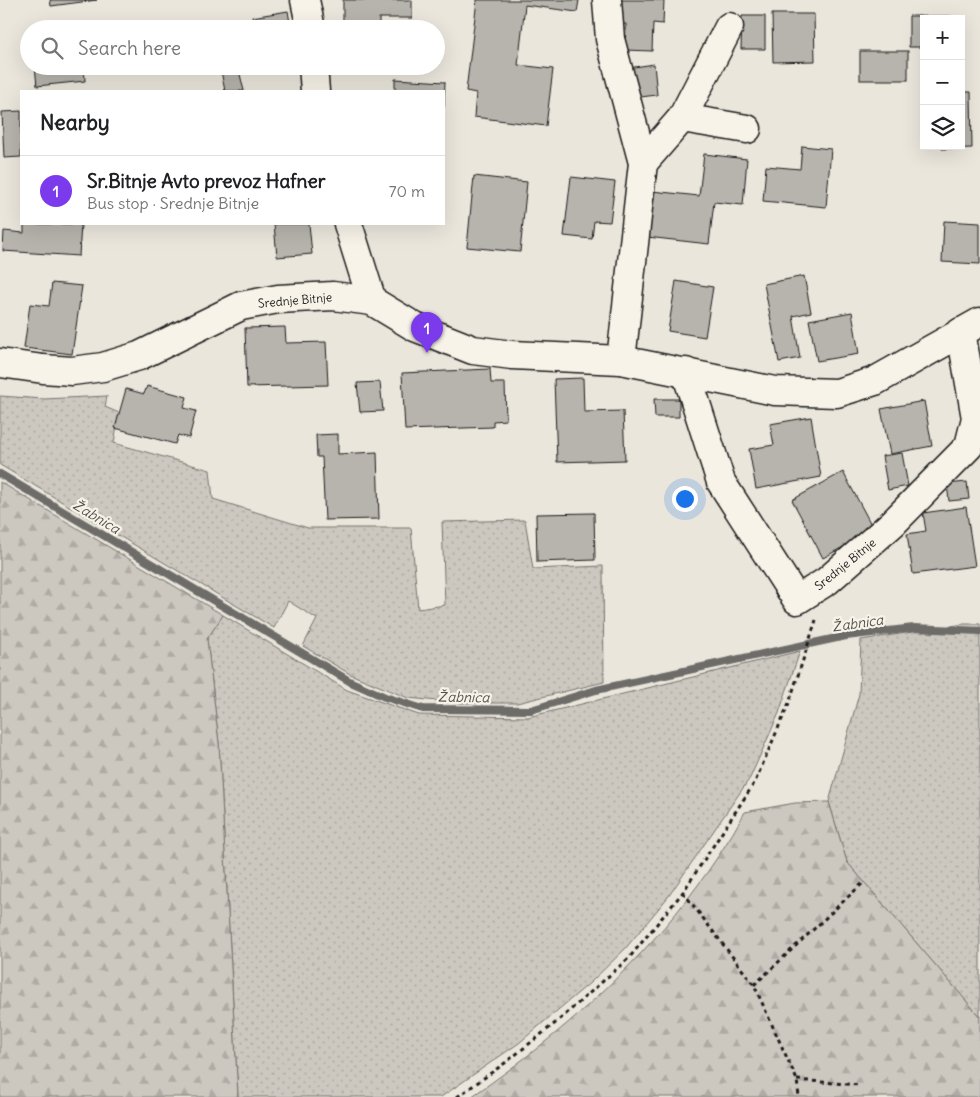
<!DOCTYPE html>
<html lang="en">
<head>
<meta charset="utf-8">
<style>
  :root { --surface:#fff; --page:#f2f2f2; --text:#202124; --muted:#757577; --line:#e0e0e0; --accent:#7c3aed }
  body { margin:0; font-family:Delius,sans-serif; background:var(--page); color:var(--text) }
  .controls { position:absolute; right:15px; top:15px; display:grid; overflow:hidden; border-radius:0px; box-shadow:0 5px 20px #0002 }
  .controls button { width:45px; height:45px; display:grid; place-items:center; padding:0; border:0; border-bottom:1px solid var(--line); background:var(--surface); color:var(--text); font:25px sans-serif }
  .you { position:absolute; left:684px; top:498px; width:18px; height:18px; margin:-12px; border:4px solid #fff; border-radius:50%; background:#1a73e8; box-shadow:0 0 0 8px #1a73e833 }
  .badge { display:grid; place-items:center; width:32px; height:32px; border-radius:50%; background:var(--accent); color:#fff; font-size:16px; font-weight:700 }
  .pin { position:absolute; translate:-50% -41px; filter:drop-shadow(0 1px 2px #0008) }
  .pin::after { content:''; position:absolute; top:26px; width:18px; height:15px; background:inherit; clip-path:polygon(0 0,100% 0,50% 100%) }
  .list { margin:0; padding:0; list-style:none }
  h2 { display:flex; justify-content:space-between; align-items:center; height:65px; margin:0; padding:0 20px; font-size:21px }
  h2 small { font-size:16px; font-weight:400; color:var(--muted) }
  .list li { display:grid; grid-template-columns:32px 1fr auto; gap:15px; align-items:center; box-sizing:border-box; height:70px; padding:0 20px; border-top:1px solid var(--line) }
  .list b { display:block; font-size:19px; white-space:nowrap }
  .list p { margin:0; font-size:16px; white-space:nowrap; color:var(--muted) }
  .list em { font-size:16px; font-style:normal; color:var(--muted) }
  .icon { flex:none; width:28px; height:28px; fill:none; stroke:currentColor; stroke-width:2; stroke-linecap:round; stroke-linejoin:round }
  .map { position:relative; flex:none; width:980px; height:1097px; overflow:hidden }
  .search { position:absolute; background:var(--surface); box-shadow:0 5px 20px #0002; left:20px; top:20px; width:425px; height:55px; display:flex; align-items:center; gap:12px; box-sizing:border-box; padding:0 18px; border-radius:28px; color:var(--muted); font-size:19px }
  .panel { position:absolute; background:var(--surface); box-shadow:0 5px 20px #0002; left:20px; top:90px; width:425px; height:135px; border-radius:0px }
  .map>svg:first-child { display:block }
  .grass { fill:url(#grass-dots); stroke:#74726e }
  .forest { fill:url(#forest-firs); stroke:#74726e }
  .lines { fill:none; stroke-linecap:round; stroke-linejoin:round }
  .stream { stroke:#6d6c68; stroke-width:8 }
  .building { fill:#b6b4ac; stroke:#1c1c1c }
  .minor-casing { stroke:#1c1c1c; stroke-width:31 }
  .path { stroke:#1c1c1c; stroke-width:3; stroke-dasharray:4 4; stroke-linecap:butt }
  .minor { stroke:#f7f3e8; stroke-width:28 }
  .labels { text-anchor:middle; dominant-baseline:central; stroke-width:4.5; stroke-linejoin:round; paint-order:stroke }
  .street-label { font-size:12px; fill:#1c1c1c; stroke:#f7f3e8 }
  .water-label { font-size:14px; font-style:italic; fill:#52514e; stroke:#f7f3e8 }
</style>
</head>
<body>
<div class="map">
<svg width="980" height="1097" viewBox="0 0 980 1097">
  <defs>
    <pattern id="grass-dots" width="8" height="8" patternUnits="userSpaceOnUse" patternTransform="scale(1.25)"><rect width="8" height="8" fill="#ccc8c0"/><path d="M2 2h.1M6 6h.1" fill="none" stroke="#afaba4" stroke-width="1.8" stroke-linecap="round"/></pattern>
    <pattern id="forest-firs" width="22" height="20" patternUnits="userSpaceOnUse" patternTransform="scale(1.25)"><rect width="22" height="20" fill="#ccc8c0"/><path d="M5 1l3.5 6h-7zM16 11l3.5 6h-7z" fill="#afaba4"/></pattern>
  </defs>
  <rect width="100%" height="100%" fill="#eae6dc"/>
  <filter id="ink" filterUnits="userSpaceOnUse"><feTurbulence type="fractalNoise" baseFrequency=".02" numOctaves="2"/><feDisplacementMap in="SourceGraphic" scale="10" xChannelSelector="R" yChannelSelector="G"/><feConvolveMatrix kernelMatrix="1 2 1 2 8 2 1 2 1" color-interpolation-filters="sRGB"/></filter>
  <g filter="url(#ink)">
    <!-- grass -->
    <g class="grass">
      <path d="M0 396 44 399 107 396 105 407 119 413 114 443 210 470 213 499 308 528H411L418 609 445 605 442 522 525 520 533 569 603 566 604 682 517 703H457L408 698 350 674 303 646 317 619 288 601 274 628 0 465Z"/>
      <path d="M223 615 347 690 419 715 528 717 800 651 779 713 750 778 668 897 625 949 591 982 519 1043 441 1097H238L219 743 207 639Z"/>
      <path d="M964 624H980V1017L847 862 829 802 859 694 861 640Z"/>
    </g>
    <!-- forest -->
    <g class="forest">
      <path d="M0 482 223 615 207 639 219 743 238 1097H0Z"/>
      <path d="M829 802 847 862 980 1017V1097H471C578 1024 682 927 745 812L795 803Z"/>
    </g>
    <g class="lines">
      <!-- stream -->
      <path class="stream" d="M0 474 351 682 385 697 423 709 531 710 596 690 846 636 914 628 980 631"/>
    </g>
    <!-- building -->
    <g class="building">
      <path d="M50 0H97L51 6Z"/>
      <path d="M343 0H412V18H379V29H343Z"/>
      <path d="M477 0H579L577 12 525 5 518 65 553 69 546 126 474 117 476 93 466 91Z"/>
      <path d="M619 0H664L663 24 653 23 652 51 625 50 626 24H618Z"/>
      <path d="M288 11 291 29H230L253 24 252 17Z"/>
      <path d="M772 14H814L815 61 773 62Z"/>
      <path d="M742 16H765V49H741Z"/>
      <path d="M909 16H951V19H924V47H909Z"/>
      <rect x="860" y="51" width="48" height="29"/>
      <path d="M654 64 657 95 632 98 628 68Z"/>
      <path d="M35 66H84L85 81 37 86Z"/>
      <path d="M220 66H238L244 91H225Z"/>
      <path d="M395 79 445 82 444 107V91H395Z"/>
      <path d="M961 92H971L972 148 942 149 941 146H961Z"/>
      <path d="M21 111V157L4 158 2 112Z"/>
      <path d="M802 146 831 149 826 207 763 201 766 166 800 169Z"/>
      <path d="M704 154 747 159 743 205 714 202 709 244 647 237 652 191 699 196Z"/>
      <path d="M474 176 527 182 520 252 467 247Z"/>
      <path d="M571 177 615 182 610 222 594 221 592 239 564 236Z"/>
      <path d="M944 221 980 223V264L942 262Z"/>
      <path d="M24 224H81L79 256 3 251 4 231 24 233Z"/>
      <path d="M274 224H309L312 254 277 257Z"/>
      <path d="M804 276 811 312 793 316 800 358 779 362 764 284Z"/>
      <path d="M676 281 713 287 705 337 668 331Z"/>
      <path d="M52 283 82 286 72 354 24 348 30 304 49 306Z"/>
      <path d="M852 312 859 354 817 361 809 320Z"/>
      <path d="M285 327 286 343 326 342 328 385 247 387 245 328Z"/>
      <path d="M490 369 491 383H505L506 420 493 421V427L405 430 402 373Z"/>
      <path d="M583 378 584 412 623 411 625 460 557 462 554 379Z"/>
      <path d="M380 382 383 411 360 412 357 383Z"/>
      <path d="M147 386 187 397 184 408 196 411 189 438 178 435 175 444 115 428 126 389 144 394Z"/>
      <path d="M654 399H679V417H655Z"/>
      <path d="M924 401 932 446 890 454 881 409Z"/>
      <path d="M811 417 821 477 756 489 749 449 774 445 770 424Z"/>
      <path d="M338 434V454L377 452 379 519 325 520 322 457H317L316 435Z"/>
      <path d="M902 453 908 486 888 490 882 456Z"/>
      <path d="M843 472 874 530 823 558 792 500Z"/>
      <path d="M967 482 969 499 949 501 947 484Z"/>
      <path d="M966 507 975 566 913 574 907 534 926 531 923 513Z"/>
      <path d="M594 513 595 560 537 562 536 514Z"/>
    </g>
    <g class="lines">
      <defs>
        <g id="minor">
          <path d="M305 0 311 29"/>
          <path d="M607 0 610 39 643 163 621 360"/>
          <path d="M313 66 315 91"/>
          <path d="M682 118 747 129"/>
          <path d="M643 163 682 118 729 27"/>
          <path d="M348 224 372 301"/>
          <path d="M0 363 43 369 72 371 103 367 139 356 241 306 278 299 333 296 372 301 415 327 473 350 512 355 621 360 775 391 837 393 875 381 980 322"/>
          <path d="M686 372 721 482 797 600 827 581 893 523 969 446 976 418 961 332"/>
        </g>
      </defs>
      <!-- minor casing -->
      <use href="#minor" class="minor-casing"/>
      <!-- path -->
      <g class="path">
        <path d="M683 892 754 985 797 1080 799 1097"/>
        <path d="M754 985 864 882"/>
        <path d="M797 1080 859 1085"/>
        <path d="M457 1097 505 1063 558 1021 629 958 683 892 755 782 789 703 816 620"/>
      </g>
      <!-- minor -->
      <use href="#minor" class="minor"/>
    </g>
  </g>
  <g class="labels">
    <!-- street labels -->
    <g class="street-label">
      <text transform="translate(295 300) rotate(-5)">Srednje Bitnje</text>
      <text transform="translate(845 564) rotate(-39)">Srednje Bitnje</text>
    </g>
    <!-- water labels -->
    <g class="water-label">
      <text transform="translate(97 517) rotate(31)">Žabnica</text>
      <text transform="translate(858 623) rotate(-8)">Žabnica</text>
      <text transform="translate(464 697) rotate(1)">Žabnica</text>
    </g>
  </g>
</svg>
<div class="controls">
<button>+</button>
<button>−</button>
<button><svg class="icon" aria-label="layers" viewBox="0 0 24 24"><path d="M12 4l9 5-9 5-9-5zM3 14l9 5 9-5"/></svg></button>
</div>
<div class="you"></div>
<div class="pin badge" style="left:427px;top:353px">1</div>
<div class="search"><svg class="icon" aria-label="search" viewBox="0 0 24 24"><circle cx="10" cy="10" r="6"/><path d="M15 15l6 6"/></svg>Search here</div>
<section class="panel">
<h2>Nearby<small></small></h2>
<ul class="list">
<li><span class="badge">1</span><div><b>Sr.Bitnje Avto prevoz Hafner</b><p>Bus stop · Srednje Bitnje</p></div><em>70 m</em></li>
</ul>
</section>
</div>
</body>
</html>
